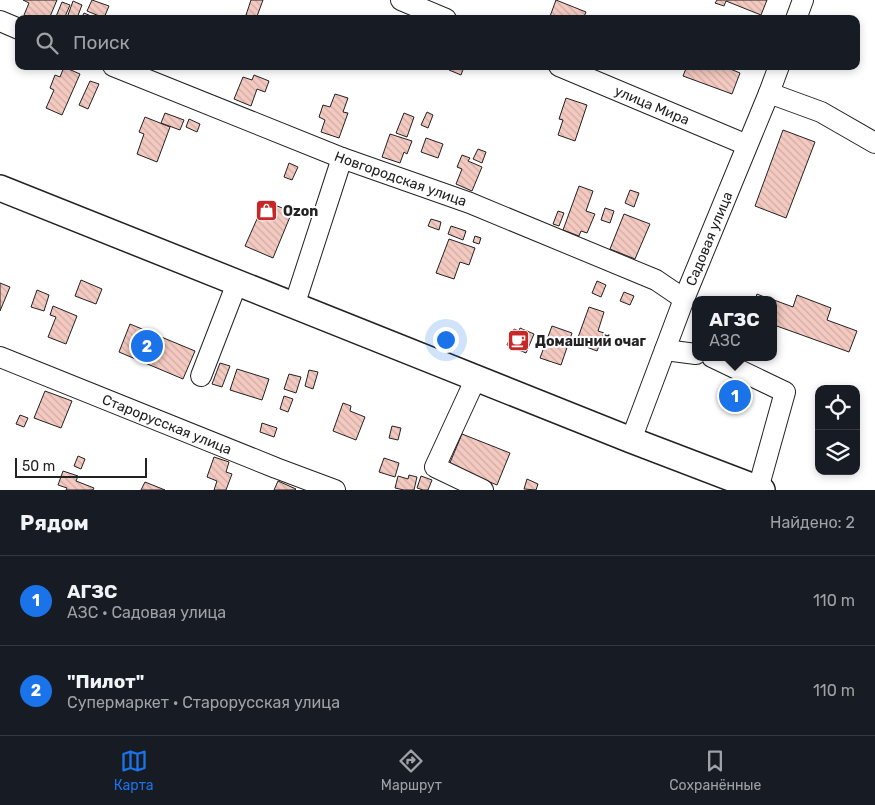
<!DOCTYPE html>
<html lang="ru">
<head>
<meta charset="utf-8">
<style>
  :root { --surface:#171b24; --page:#242831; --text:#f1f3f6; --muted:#9ea1a6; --line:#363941; --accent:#1a73e8 }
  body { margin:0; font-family:Rubik,sans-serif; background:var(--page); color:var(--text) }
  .controls { position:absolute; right:15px; bottom:15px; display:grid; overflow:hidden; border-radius:10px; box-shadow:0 2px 8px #0003 }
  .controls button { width:45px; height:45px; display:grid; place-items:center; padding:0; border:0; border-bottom:1px solid var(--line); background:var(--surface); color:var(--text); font:25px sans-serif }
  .scale { position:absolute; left:15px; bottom:12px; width:132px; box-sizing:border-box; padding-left:5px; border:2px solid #222; border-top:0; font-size:14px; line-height:18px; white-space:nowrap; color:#222; -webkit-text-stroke:4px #fff; paint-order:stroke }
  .you { position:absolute; left:445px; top:339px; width:18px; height:18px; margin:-12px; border:4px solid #fff; border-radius:50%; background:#1a73e8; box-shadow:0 0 0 8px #1a73e833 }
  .badge { display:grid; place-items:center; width:32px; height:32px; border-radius:50%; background:var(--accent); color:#fff; font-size:16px; font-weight:700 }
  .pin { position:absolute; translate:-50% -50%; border:2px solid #fff; box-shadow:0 1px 5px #0006 }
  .popup { position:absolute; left:692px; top:296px; width:85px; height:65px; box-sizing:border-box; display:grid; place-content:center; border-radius:10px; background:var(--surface); filter:drop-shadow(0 1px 4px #0005); font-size:16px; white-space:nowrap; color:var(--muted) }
  .popup b { font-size:19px; color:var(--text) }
  .popup::after { content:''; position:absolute; left:50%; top:100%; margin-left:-10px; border:10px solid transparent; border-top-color:var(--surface) }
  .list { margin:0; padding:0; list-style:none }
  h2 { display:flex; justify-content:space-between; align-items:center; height:65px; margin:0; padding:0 20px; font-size:21px }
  h2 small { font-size:16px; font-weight:400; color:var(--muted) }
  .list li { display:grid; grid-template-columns:32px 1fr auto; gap:15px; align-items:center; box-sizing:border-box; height:90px; padding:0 20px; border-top:1px solid var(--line) }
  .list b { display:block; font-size:19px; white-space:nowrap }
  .list p { margin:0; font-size:16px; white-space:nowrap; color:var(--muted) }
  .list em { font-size:16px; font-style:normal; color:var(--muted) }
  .icon { flex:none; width:28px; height:28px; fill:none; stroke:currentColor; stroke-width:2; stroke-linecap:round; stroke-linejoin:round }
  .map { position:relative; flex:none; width:875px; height:490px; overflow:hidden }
  .search { position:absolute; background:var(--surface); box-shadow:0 2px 8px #0003; left:15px; right:15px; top:15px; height:55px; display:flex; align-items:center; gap:12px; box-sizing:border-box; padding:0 18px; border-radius:10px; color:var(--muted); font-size:19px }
  .sheet { height:245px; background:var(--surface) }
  nav { display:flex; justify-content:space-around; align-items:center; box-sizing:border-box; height:70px; border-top:1px solid var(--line); background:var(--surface); font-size:14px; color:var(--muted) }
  nav a { display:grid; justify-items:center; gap:2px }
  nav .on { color:var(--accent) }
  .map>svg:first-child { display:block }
  .building { fill:url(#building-back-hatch); stroke:#222 }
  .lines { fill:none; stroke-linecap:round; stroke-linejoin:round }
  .minor-casing { stroke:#222; stroke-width:22 }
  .major-casing { stroke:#222; stroke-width:28 }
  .minor { stroke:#fff; stroke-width:20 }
  .major { stroke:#fff; stroke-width:25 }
  .labels { text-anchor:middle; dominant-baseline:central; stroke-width:4; stroke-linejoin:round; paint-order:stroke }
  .street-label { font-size:14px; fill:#222; stroke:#fff }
  .poi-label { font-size:14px; font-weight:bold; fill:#222; stroke:#fff; text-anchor:start }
</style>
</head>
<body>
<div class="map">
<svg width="875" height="490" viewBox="0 0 875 490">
  <defs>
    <pattern id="building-back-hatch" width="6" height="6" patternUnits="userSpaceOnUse" patternTransform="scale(1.25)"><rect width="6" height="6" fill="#f3c9c0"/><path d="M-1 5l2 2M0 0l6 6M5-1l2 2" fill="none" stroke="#d0aca5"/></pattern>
  </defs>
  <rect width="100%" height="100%" fill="#fff"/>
  <!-- building -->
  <g class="building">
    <path d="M23 0H57L49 19H33L24 15 29 3Z"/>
    <path d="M92 0 109 6 104 18 87 11Z"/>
    <path d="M251 0H263L256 19 246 15Z"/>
    <path d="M556 0 586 12 583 19H549Z"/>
    <path d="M717 0H767L761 15 726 1 724 6 715 3Z"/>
    <path d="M73 1 82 5 77 18 68 15Z"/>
    <path d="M62 2 70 5 64 19H55Z"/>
    <path d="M84 13 98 19H81Z"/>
    <path d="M450 66H463L464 67 461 75 449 70Z"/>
    <path d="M687 66H723L740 73 732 94 683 76Z"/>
    <path d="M64 67 80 74 62 115 46 108 54 90 50 88 55 75 60 77Z"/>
    <path d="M254 75 269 81 265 92 257 89 251 106 234 99 243 77 252 80Z"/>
    <path d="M90 81 99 84 88 109 79 105Z"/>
    <path d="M335 94 348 98 343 112 348 113 339 138 321 132 325 120 319 117 323 105 330 107Z"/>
    <path d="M566 98 587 105 575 141 558 135 563 120 559 119Z"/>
    <path d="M427 112 433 115 428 128 421 125Z"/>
    <path d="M165 113 184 120 180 130 161 123Z"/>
    <path d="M404 113 414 117 407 137 396 133Z"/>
    <path d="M145 117 170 127 157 162 137 154 144 134 139 132Z"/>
    <path d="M189 119 200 124 197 132 186 127Z"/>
    <path d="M783 130 815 142 786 218 755 206Z"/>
    <path d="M390 134 412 141 407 154 404 152 400 163 382 157Z"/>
    <path d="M426 138 443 144 438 158 421 152Z"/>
    <path d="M478 149 486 152 482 163 473 159Z"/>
    <path d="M462 155 470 158 468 161 482 167 472 191 456 184 462 169 457 167Z"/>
    <path d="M289 163 298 167 292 180 284 177Z"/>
    <path d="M579 186 593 191 586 211 595 214 587 233 581 231 579 236 563 230Z"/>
    <path d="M630 190 639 193 634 207 625 203Z"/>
    <path d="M265 201 292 212 273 258 245 246Z"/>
    <path d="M605 208 614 211 610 223 601 220Z"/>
    <path d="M558 211 564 213 559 226 553 224Z"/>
    <path d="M624 214 650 224 635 259 610 249Z"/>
    <path d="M431 219 441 222 439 230 428 226Z"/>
    <path d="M451 226 466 231 463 240 448 234Z"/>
    <path d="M475 236 481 238 479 244 473 242Z"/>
    <path d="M449 239 475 248 469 265 460 262 454 279 436 273Z"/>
    <path d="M81 280 102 289 96 304 75 296Z"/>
    <path d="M597 281 606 285 601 297 592 293Z"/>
    <path d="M0 283 10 287 0 311Z"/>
    <path d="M37 290 49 295 44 311 31 307Z"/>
    <path d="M624 292 634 296 630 305 620 301Z"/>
    <path d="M757 294 772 300H755Z"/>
    <path d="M797 295 831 308 827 320 857 331 849 352 774 325V300L793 307Z"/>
    <path d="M53 306 77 316 66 344 48 337 56 317 50 315Z"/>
    <path d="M589 307 604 312 598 331 604 333 597 351 576 343Z"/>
    <path d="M130 324 195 351 183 379 119 352Z"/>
    <path d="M552 326 572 333 561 365 540 358Z"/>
    <path d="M520 328 534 334 526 353 507 345 514 329 519 331Z"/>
    <path d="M220 363 230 366 222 387 212 384Z"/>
    <path d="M237 369 269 379 262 400 230 390Z"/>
    <path d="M309 370 318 372 313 389 305 386Z"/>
    <path d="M289 374 301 377 296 393 284 389Z"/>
    <path d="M45 391 72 401 61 428 34 418Z"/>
    <path d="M284 396 293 399 288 412 280 409Z"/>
    <path d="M343 403 351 406 350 411 365 417 356 440 333 431Z"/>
    <path d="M20 415 28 418 24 427 16 424Z"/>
    <path d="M262 423 277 428 274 437 260 432Z"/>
    <path d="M392 426 401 428 398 440 389 438Z"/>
    <path d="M462 434 510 453 497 485 449 465Z"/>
    <path d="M78 456 85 459 81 469 74 466Z"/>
    <path d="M214 457 229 462 226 472 232 474 226 490H214L217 481 207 477Z"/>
    <path d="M384 458 399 463 395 477 379 472Z"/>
    <path d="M63 471 78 476 76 481 94 488 93 490H66L67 488 58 485Z"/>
    <path d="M409 475 417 477 414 490H404L395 488 398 476 408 479Z"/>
    <path d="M421 476 432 480 428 490H423L417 488Z"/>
    <path d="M527 479 538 484 536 490 524 489Z"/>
    <path d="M278 481 296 489 295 490H274Z"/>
    <path d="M145 482 165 490H141Z"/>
  </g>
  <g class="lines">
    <defs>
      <g id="minor">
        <path d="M401 0 446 19"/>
        <path d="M796 19 803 0"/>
        <path d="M0 21 19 29"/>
        <path id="s1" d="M113 66 342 158 470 203 656 280 684 299"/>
        <path id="s2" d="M559 66 747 145"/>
        <path d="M769 93 821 112 875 143"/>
        <path d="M294 306 342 158"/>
        <path d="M665 350 696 354"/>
        <path id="s3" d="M0 357 276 468 335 490"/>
        <path d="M712 357 785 392 758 489"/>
        <path d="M201 376 237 283"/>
        <path d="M476 378 435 467 483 490"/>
        <path id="s4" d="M631 440 684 299 769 93 779 66"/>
      </g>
      <path id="major" d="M0 188 631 440 762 490"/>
    </defs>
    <!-- minor casing -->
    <use href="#minor" class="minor-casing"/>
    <!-- major casing -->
    <use href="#major" class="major-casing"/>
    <!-- minor -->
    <use href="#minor" class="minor"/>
    <!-- major -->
    <use href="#major" class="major"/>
  </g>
  <!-- icons -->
  <defs>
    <symbol id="shop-square" viewBox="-11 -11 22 22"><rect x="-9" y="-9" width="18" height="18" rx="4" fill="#c62828" stroke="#fff"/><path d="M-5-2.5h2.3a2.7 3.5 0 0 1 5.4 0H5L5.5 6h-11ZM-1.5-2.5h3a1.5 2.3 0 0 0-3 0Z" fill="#fff"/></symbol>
    <symbol id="cafe-square" viewBox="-11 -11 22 22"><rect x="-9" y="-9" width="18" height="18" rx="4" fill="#c62828" stroke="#fff"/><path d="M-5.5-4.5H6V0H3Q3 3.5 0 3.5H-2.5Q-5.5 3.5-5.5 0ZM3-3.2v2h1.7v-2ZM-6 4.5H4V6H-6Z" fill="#fff"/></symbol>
  </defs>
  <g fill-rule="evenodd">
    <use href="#shop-square" x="254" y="198" width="25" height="25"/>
    <use href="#cafe-square" x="506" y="328" width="25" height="25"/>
  </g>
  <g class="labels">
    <!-- street labels -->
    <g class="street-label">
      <text stroke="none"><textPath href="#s2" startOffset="101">улица Мира</textPath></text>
      <text stroke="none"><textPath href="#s1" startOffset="309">Новгородская улица</textPath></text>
      <text stroke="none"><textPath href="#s4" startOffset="216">Садовая улица</textPath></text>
      <text stroke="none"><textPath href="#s3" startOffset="180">Старорусская улица</textPath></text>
    </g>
    <!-- poi labels -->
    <g class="poi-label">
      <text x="283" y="211">Ozon</text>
      <text x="535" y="341">Домашний очаг</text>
    </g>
  </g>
</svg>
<div class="controls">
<button><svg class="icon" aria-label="locate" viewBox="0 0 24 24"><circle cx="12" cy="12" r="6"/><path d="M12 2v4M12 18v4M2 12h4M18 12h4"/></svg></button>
<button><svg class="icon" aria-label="layers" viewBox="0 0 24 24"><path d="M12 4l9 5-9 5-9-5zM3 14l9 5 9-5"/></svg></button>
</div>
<div class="scale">50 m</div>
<div class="you"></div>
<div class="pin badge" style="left:735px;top:396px">1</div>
<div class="popup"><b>АГЗС</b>АЗС</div>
<div class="pin badge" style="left:147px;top:346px">2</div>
<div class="search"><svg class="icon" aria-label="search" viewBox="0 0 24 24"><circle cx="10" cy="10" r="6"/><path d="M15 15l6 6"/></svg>Поиск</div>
</div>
<section class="sheet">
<h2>Рядом<small>Найдено: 2</small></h2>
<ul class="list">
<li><span class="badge">1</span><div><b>АГЗС</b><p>АЗС · Садовая улица</p></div><em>110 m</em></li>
<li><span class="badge">2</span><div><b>&quot;Пилот&quot;</b><p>Супермаркет · Старорусская улица</p></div><em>110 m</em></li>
</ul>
</section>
<nav>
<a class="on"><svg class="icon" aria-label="map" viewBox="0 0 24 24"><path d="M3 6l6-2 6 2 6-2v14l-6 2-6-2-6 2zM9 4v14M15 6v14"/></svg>Карта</a>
<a><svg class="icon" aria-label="directions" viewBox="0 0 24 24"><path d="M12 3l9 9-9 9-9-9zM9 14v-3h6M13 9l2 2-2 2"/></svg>Маршрут</a>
<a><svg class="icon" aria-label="saved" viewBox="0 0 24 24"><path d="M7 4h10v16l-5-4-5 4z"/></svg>Сохранённые</a>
</nav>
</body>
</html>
